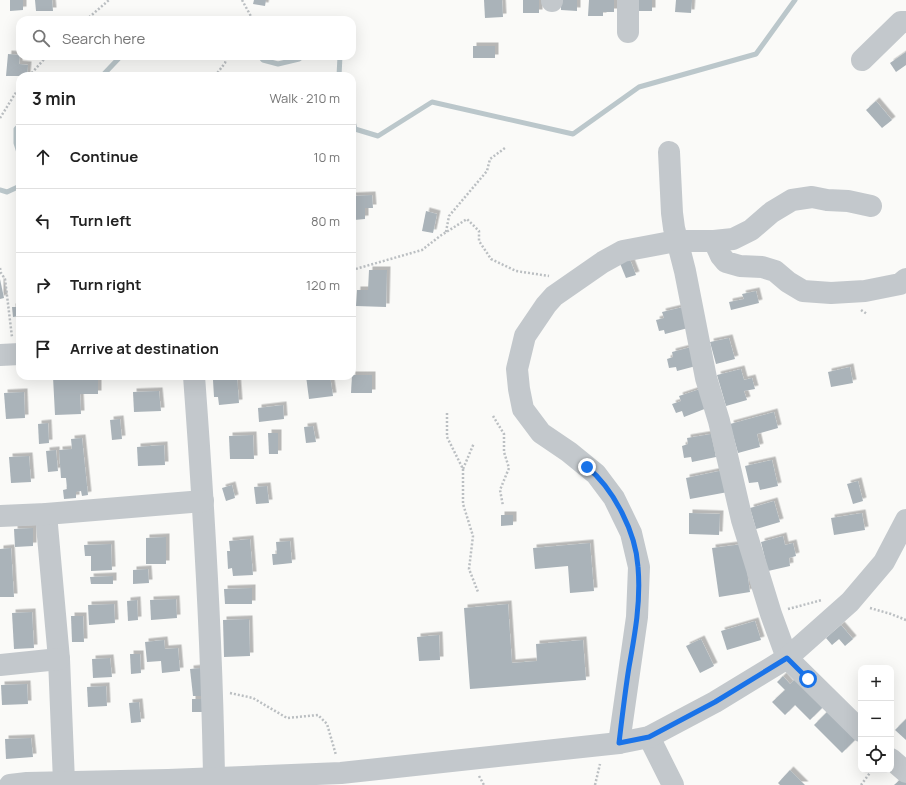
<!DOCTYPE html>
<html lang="en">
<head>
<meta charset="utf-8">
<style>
  :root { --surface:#fff; --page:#f2f2f2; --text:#222; --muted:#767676; --line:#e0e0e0 }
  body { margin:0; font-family:Manrope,sans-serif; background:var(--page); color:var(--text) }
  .controls { position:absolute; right:12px; bottom:12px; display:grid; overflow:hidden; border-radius:8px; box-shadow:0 4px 16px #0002 }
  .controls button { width:36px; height:36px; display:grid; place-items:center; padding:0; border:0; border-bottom:1px solid var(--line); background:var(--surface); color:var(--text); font:20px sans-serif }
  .stop { position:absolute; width:12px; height:12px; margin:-9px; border:3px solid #1a73e8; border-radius:50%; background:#fff }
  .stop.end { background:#1a73e8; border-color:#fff; box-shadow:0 1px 4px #0008 }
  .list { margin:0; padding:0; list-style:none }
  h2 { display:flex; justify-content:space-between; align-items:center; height:52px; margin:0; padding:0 16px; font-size:17px }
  h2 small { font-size:13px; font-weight:400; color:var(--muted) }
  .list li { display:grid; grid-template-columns:26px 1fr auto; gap:12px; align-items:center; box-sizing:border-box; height:64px; padding:0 16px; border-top:1px solid var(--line) }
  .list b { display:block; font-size:15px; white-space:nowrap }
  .list em { font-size:13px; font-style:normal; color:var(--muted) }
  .icon { flex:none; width:22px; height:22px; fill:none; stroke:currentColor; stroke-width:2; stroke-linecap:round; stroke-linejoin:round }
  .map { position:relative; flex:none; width:906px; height:785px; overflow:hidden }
  .search { position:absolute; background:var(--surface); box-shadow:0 4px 16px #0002; left:16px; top:16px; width:340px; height:44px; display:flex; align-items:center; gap:10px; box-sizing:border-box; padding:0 14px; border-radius:12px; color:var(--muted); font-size:15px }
  .panel { position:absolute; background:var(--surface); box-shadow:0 4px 16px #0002; left:16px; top:72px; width:340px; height:308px; border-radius:12px }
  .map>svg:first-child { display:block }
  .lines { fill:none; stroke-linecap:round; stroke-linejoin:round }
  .stream { stroke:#bbc7cb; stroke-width:5 }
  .building { fill:#aab3b9; filter:url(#shadow) }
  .path { stroke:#bbbfc2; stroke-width:2.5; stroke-dasharray:2 2; stroke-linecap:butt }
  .minor { stroke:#c3c8cc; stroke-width:22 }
  .route { stroke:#1a73e8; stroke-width:5 }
</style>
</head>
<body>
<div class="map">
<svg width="906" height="785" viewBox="0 0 906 785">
  <defs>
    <filter id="shadow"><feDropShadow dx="3.5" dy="-3.5" stdDeviation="0" flood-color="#0004"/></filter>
  </defs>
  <rect width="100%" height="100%" fill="#fafaf8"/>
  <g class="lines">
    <!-- stream -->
    <g class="stream">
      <path d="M161 20H208"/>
      <path d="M260 56 263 60 278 64 299 59 303 56"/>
      <path d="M102 76 121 56"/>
      <path d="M339 76 340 56"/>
      <path d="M352 117 355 129 378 136 432 102 573 134 639 87 756 54 795 0"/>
      <path d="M20 125 16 129V143L20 156"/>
      <path d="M0 190 7 192 20 186"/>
    </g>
  </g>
  <!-- building -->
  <g class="building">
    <path d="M10 0H23V10L10 11Z"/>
    <path d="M35 0H52L53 11H36Z"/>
    <path d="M254 0H266L265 6 253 4Z"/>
    <path d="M484 0H502L503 17 485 18Z"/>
    <rect x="523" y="0" width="16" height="13"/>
    <path d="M561 0H577V11L561 10Z"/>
    <path d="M589 0H614V12H603V16H588Z"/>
    <rect x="636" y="0" width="16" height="11"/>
    <path d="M676 0H692L691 13 675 12Z"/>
    <rect x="473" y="46" width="22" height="12"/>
    <path d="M906 52V65L896 72 890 63Z"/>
    <path d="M8 54 20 55 19 64 28 65 27 76H6Z"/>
    <path d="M876 101 892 120 882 128 866 110Z"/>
    <path d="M372 195 373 208H365V219L354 220 352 196Z"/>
    <path d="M426 211 437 214 433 233 422 231Z"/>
    <path d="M629 257 636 275 626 278 619 261Z"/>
    <path d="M369 270H387L386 307 356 306 357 290H368Z"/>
    <path d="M0 279 4 298 0 299Z"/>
    <path d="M756 291 759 303 731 310 729 302 744 299 742 294Z"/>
    <path d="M12 307H20V316L13 317Z"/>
    <path d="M683 307 688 328 665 334 664 330 659 331 656 320 664 318 662 312Z"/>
    <path d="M729 338 735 359 716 364 710 342Z"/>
    <path d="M691 347 696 366 677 371 676 367 669 368 667 359 673 357 672 352Z"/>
    <path d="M850 367 853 383 831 387 828 372Z"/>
    <path d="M741 369 744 380 752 378 755 389 744 391 747 400 726 406 717 375Z"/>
    <path d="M352 375H372V393H351Z"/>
    <path d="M90 376H98V394H80L81 414 55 415 53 377Z"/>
    <path d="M216 376H237L239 403 219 405 218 397H214L213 380 216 379Z"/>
    <path d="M306 376H330L333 396 309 399Z"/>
    <path d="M700 389 707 408 684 417 682 411 676 413 672 404 681 401 679 396Z"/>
    <path d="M159 391 161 411 134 412 133 392Z"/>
    <path d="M24 392 25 418 6 419 4 393Z"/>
    <path d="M283 405 284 419 259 422 258 408Z"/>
    <path d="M774 412 778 428 757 434 760 447 738 453 730 424Z"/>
    <path d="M120 419 122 439 112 440 110 420Z"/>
    <path d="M48 423 49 443 39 444 38 424Z"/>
    <path d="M313 426 316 442 306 443 304 427Z"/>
    <path d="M268 433H278V454H269Z"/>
    <path d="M711 434 716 457 692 462 691 457 684 458 682 446 688 444 687 438Z"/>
    <path d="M253 435 254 459H230L229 436Z"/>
    <path d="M82 438 88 495 82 496 81 491 76 492V498L64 499 63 490 67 489 66 478H61L59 450 72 449 71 439Z"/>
    <path d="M164 445 165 465 138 466 137 447Z"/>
    <path d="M56 450 58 471 48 472 46 451Z"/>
    <path d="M29 456 31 482 11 483 9 457Z"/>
    <path d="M772 460 778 486 760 490 758 482 749 483 745 466Z"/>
    <path d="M724 470 728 492 690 499 686 478Z"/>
    <path d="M858 481 863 501 853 504 847 484Z"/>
    <path d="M232 485 235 498 226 501 222 488Z"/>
    <path d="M267 486 269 503 256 504 254 487Z"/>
    <path d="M774 501 780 522 756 529 750 508Z"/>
    <path d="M689 513 720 514 719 535 689 534Z"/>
    <path d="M862 513 865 530 834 535 831 518Z"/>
    <path d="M501 515H513V525L501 526Z"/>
    <path d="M33 528V546L15 547 14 529Z"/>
    <path d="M783 536 785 545 793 543 796 556 789 558 790 566 768 571 761 542Z"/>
    <path d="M166 537V564H146V538Z"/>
    <path d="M250 539 253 575 233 576 232 568 228 569 227 551H230L229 541Z"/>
    <path d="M290 541 292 563 273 565 272 554H277L276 542Z"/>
    <path d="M590 543 594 591 570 593 568 566 535 569 533 548Z"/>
    <path d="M111 544 112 570 91 571V556H85L84 545Z"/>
    <path d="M743 544 750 592 719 597 712 548Z"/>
    <path d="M11 548 14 597H0V549Z"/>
    <path d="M148 569 149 583 133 584V570Z"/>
    <path d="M113 576V584H91L90 577Z"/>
    <path d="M252 588V604H225L224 589Z"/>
    <path d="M176 599 177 618 151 620 150 600Z"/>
    <path d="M137 600 138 620 128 621 127 601Z"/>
    <path d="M114 604 115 623 89 625 88 605Z"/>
    <path d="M508 604 512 663 537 661 536 644 583 640 586 680 470 689 464 608Z"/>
    <path d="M32 612 34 648 14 649 12 613Z"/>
    <path d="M71 616H83L84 642H72Z"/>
    <path d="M249 619 250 656 224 657 223 620Z"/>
    <path d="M755 621 761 640 727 650 721 631Z"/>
    <path d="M841 625 853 639 845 646 839 639 832 645 826 638Z"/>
    <path d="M439 635 440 660 419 661 417 637Z"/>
    <path d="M701 639 714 666 700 673 686 646Z"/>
    <path d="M164 640 165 649 178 648 180 671 162 673 161 661 147 662 145 642Z"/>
    <path d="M130 654H140L141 673 131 674Z"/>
    <path d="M110 658 112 677 93 678 92 659Z"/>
    <path d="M201 668 203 696H193L190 669Z"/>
    <path d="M783 676 790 684 796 678 823 707 810 720 795 705 785 715 772 702 785 690 777 682Z"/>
    <path d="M27 684 28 704 2 705 1 685Z"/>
    <path d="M106 686 107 706 88 707 87 687Z"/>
    <rect x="192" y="699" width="11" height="13"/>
    <path d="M139 702 141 722 131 723 129 703Z"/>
    <path d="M828 711 856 739 842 753 814 725Z"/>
    <path d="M906 719V740L895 730Z"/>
    <path d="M31 738 33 757 6 759 5 739Z"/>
    <path d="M790 770 805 785H780L778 783Z"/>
    <path d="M904 776 906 779V785H894Z"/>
  </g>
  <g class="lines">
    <!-- path -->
    <g class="path">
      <path d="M242 0 253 20"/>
      <path d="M86 20 109 0"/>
      <path d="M29 76 47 56"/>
      <path d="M215 76 225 63 227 56"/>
      <path d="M0 118 20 86"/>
      <path d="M446 232 449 216 487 171 490 159 505 148"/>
      <path d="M0 268 1 273 5 279 12 337"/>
      <path d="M352 270 422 250 440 236 467 219 479 231V241L491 259 516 271 549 276"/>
      <path d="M861 310 867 314"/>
      <path d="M447 413V437L463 469 474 443"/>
      <path d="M493 416 504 434V452L509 468 500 490 503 506"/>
      <path d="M463 469V504L473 536 469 569 478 592"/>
      <path d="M870 608 891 614 906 620"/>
      <path d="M788 609 822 600"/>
      <path d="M230 693 253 698 287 718 318 715 327 724 336 755"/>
      <path d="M479 776 484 785"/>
      <path d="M595 785 600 764"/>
      <path d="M861 785 872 770"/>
    </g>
    <!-- minor -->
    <g class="minor">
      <path d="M552 0V1"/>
      <path d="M628 32V0"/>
      <path d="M862 60 901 22H906"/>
      <path d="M669 152 672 213 674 228 685 271 706 378 719 421 742 520 771 614 787 658 861 731"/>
      <path d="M714 241 721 256 726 262 740 266 762 267 775 271 788 282 803 291 831 293 865 291 900 284 906 279"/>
      <path d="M0 355 20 354"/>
      <path d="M194 376C204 510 212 644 214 778"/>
      <path d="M46 514 59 659 64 782"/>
      <path d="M0 516 46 514 203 501"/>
      <path d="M0 665 59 659"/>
      <path d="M649 737 673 785"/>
      <path d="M619 743 637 617 639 567 631 533 614 498 596 474 569 452 541 433 523 409 519 389 517 369 525 336 546 305 554 296 603 262 623 251 676 241H714L733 239 751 230 772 212 792 200 812 197 827 200 848 201 871 206"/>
      <path d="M891 759 906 772"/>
      <path d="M10 785 27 783 168 780 341 773 619 743 649 737 715 702 787 658 850 602 884 562 906 520"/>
    </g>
  </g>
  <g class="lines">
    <!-- route -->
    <path class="route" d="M587 467C614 489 636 533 638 567 641 601 635 634 629 667 625 692 622 718 619 743L649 737 715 702 787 658 808 679"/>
  </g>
</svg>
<div class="controls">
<button>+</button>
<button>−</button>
<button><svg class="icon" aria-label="locate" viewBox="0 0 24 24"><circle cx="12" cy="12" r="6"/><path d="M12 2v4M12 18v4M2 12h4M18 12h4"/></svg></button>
</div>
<div class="stop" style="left:808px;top:679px"></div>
<div class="stop end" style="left:587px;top:467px"></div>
<div class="search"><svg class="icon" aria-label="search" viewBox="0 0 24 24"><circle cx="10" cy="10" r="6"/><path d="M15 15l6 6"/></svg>Search here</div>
<section class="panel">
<h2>3 min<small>Walk · 210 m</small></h2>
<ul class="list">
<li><svg class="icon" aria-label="ahead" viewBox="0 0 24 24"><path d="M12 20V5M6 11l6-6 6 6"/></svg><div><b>Continue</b></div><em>10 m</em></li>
<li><svg class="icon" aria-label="left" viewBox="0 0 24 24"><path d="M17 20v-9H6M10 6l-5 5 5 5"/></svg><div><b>Turn left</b></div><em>80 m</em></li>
<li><svg class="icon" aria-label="right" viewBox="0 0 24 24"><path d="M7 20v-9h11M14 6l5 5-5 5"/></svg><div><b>Turn right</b></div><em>120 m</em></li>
<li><svg class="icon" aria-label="arrive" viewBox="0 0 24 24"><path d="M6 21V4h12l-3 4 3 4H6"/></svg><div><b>Arrive at destination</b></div></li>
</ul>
</section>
</div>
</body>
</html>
